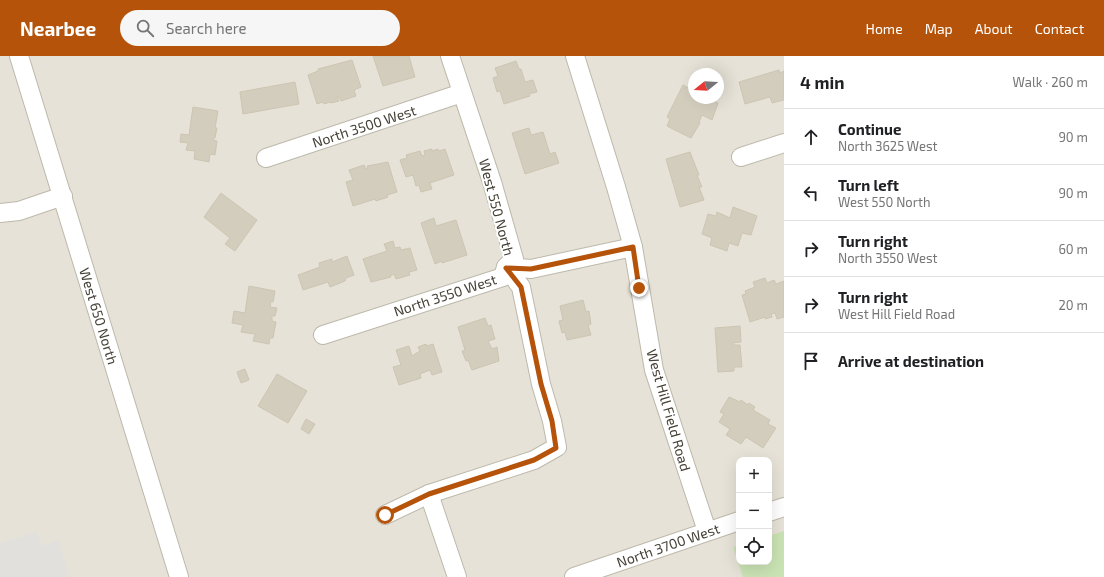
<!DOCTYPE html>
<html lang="en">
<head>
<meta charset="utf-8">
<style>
  :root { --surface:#fff; --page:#f6f6f6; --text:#202124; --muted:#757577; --line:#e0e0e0; --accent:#b45309 }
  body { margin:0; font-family:"Exo 2",sans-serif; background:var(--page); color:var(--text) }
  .controls { position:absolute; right:12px; bottom:12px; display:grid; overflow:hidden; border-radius:8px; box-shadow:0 4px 16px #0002 }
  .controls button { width:36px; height:36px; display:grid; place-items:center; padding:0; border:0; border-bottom:1px solid var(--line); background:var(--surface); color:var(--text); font:20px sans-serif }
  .compass { position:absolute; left:688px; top:12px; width:36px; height:36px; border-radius:50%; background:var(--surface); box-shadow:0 4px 16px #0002; rotate:252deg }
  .stop { position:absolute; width:12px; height:12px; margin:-9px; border:3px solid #b45309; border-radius:50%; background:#fff }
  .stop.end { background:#b45309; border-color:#fff; box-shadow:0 1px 4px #0008 }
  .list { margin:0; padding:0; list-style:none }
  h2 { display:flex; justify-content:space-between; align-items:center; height:52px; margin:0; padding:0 16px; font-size:17px }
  h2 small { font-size:13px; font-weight:400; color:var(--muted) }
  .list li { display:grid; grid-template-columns:26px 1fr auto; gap:12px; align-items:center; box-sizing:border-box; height:56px; padding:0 16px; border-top:1px solid var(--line) }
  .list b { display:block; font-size:15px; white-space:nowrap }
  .list p { margin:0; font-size:13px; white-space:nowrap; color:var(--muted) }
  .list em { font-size:13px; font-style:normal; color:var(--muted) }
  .icon { flex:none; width:22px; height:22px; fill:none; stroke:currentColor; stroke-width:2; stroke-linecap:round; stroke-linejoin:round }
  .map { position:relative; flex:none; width:784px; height:521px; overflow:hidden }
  header { display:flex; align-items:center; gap:24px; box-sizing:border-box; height:56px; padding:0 20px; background:var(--accent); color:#fff }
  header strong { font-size:19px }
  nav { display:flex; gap:22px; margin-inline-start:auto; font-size:14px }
  .search { width:280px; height:36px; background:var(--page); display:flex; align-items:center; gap:10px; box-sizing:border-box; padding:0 14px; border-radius:22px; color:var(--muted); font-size:15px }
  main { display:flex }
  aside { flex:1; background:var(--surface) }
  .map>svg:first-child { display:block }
  .residential { fill:#e6e2d7; fill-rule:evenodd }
  .green { fill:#cae3b4 }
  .parking { fill:#e1e0dc }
  .building { fill:#d3cdbe; stroke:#cdc5b2 }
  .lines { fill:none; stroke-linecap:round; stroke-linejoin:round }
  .minor-casing { stroke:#bdb9ab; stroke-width:20 }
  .minor { stroke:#fff; stroke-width:18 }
  .route { stroke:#b45309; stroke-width:5 }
  .labels { text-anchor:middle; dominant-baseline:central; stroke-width:4; stroke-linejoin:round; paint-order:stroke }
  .street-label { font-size:14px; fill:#454137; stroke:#fff }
</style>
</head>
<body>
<header>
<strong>Nearbee</strong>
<div class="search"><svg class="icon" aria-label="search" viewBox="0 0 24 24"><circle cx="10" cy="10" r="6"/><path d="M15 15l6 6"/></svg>Search here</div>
<nav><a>Home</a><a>Map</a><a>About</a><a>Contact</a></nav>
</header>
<main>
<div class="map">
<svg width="784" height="521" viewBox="0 0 784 521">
  <rect width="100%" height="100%" fill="#f2f0e8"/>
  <!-- residential -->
  <path class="residential" d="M0 0H784V521H0ZM694 18H718V42H694ZM739 404H769V506H739Z"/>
  <!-- green -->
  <path class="green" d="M784 475V521H743L733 491 739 489V506H769V480Z"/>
  <!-- parking -->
  <path class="parking" d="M37 476 42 490 58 484 70 521H0V487Z"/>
  <!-- building -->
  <g class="building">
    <path d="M373 0H409L415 21 383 30Z"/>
    <path d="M352 4 361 31 354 34 356 40 341 45 339 41H337L339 45 331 47 330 46 324 48 323 46 317 48 308 19 318 15V13Z"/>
    <path d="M516 5 519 13H521L525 26 533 24 537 36 529 38 530 40 504 48 500 35 497 36 493 22 498 20 495 12Z"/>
    <path d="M779 14 780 17 784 15V44L772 47 770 41 745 48 739 26Z"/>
    <path d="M295 26 299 48 243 58 240 36Z"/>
    <path d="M683 29 694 35V42H708L718 47 712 64 702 59 699 66 700 67 691 82 667 70 670 63 667 61Z"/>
    <path d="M193 51 218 55 215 72H217L215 82H214L213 84 217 85 215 99 210 98 209 106 194 103 195 95 186 94 188 87 180 86 181 78 189 79Z"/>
    <path d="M529 72 531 79 543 76 550 98 555 96 559 107 525 118 512 77Z"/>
    <path d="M432 93V95L438 93 439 95 445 93 454 119 430 127 432 133 421 136 419 129 416 130 413 119 406 121 400 104 407 102 406 99 420 95 422 100 425 99 424 95Z"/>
    <path d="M690 96 699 119H697L702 131H699L704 144 680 151 666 103Z"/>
    <path d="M388 106 397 136 387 139 388 141 376 145 375 143 353 150 346 126 353 124 349 114 364 109 366 113 368 112 367 110Z"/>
    <path d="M221 137 257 164 235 195 225 188 230 182 204 161Z"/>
    <path d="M733 151 757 160 751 179 742 177 738 190 729 187 727 195 710 189 712 182 702 178 708 158 716 160 717 156 730 162Z"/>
    <path d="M434 162 436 170 456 164 467 199 442 207V205L435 208 421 167Z"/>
    <path d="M393 185 395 192 400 191 401 194 410 192 417 214 409 216 410 219 396 223 394 218 390 220 391 221 371 226 363 203 387 195 384 188Z"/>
    <path d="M347 200 354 219 346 222 345 225 330 231 328 226 303 234 298 219 320 211 319 207 332 203V206Z"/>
    <path d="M765 222 767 227 774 224 776 228 784 225V261L777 263 775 257 771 258 772 261 765 263V261L750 266 742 239 746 238 745 235 755 231 753 226Z"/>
    <path d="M249 230 275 235 273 246 271 245 270 251 277 252 275 260H272V265L276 266 273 282H270L269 288 253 285 255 278 241 276 243 269 232 267 234 255 245 257Z"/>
    <path d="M583 244 586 256 589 255 591 268 588 269 591 279 567 284 565 276 562 277 559 265 563 264 560 250Z"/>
    <path d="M485 262 488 270 491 269 495 283 488 285 492 293 497 291 499 305 472 314 468 304 466 305 462 295 465 294 458 271Z"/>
    <path d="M740 270 741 286 733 287V289H740L742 311H734V315L718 316 715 272Z"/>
    <path d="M426 288 427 290 433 288 442 316 432 319 430 314 420 318 421 322 399 329 393 311 401 309 396 294 409 290 412 300 420 295 418 291Z"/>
    <path d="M245 313 249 324 241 327 237 316Z"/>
    <path d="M277 318 307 335 288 367 258 350Z"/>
    <path d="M729 341 740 346 741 344 748 349 749 347 755 351 753 354 770 364 768 368 776 372 763 392 746 381 741 388 726 379 730 373 719 366 724 358 720 356Z"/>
    <path d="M306 363 315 368 309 378 301 373Z"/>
  </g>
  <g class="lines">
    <defs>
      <g id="minor">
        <path d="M19 0 179 521"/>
        <path d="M575 0 616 131 633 191 654 314 707 475"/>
        <path d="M741 101 784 87"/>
        <path d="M266 102 462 37"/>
        <path d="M0 157 19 155 63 140"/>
        <path d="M323 279 503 221 506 211 531 213 633 191"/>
        <path d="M429 438 457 521"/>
        <path d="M769 456 784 451"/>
        <path d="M385 459 429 438 534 404 557 391 552 365 541 328 521 231 506 211 514 203 492 126 450 0"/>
        <path d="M574 521 739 465"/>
      </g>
    </defs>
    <!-- minor casing -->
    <use href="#minor" class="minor-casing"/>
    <!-- minor -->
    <use href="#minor" class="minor"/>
  </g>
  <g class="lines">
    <!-- route -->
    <path class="route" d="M385 459 429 438 534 404 556 392 552 365 541 328 521 231 506 212 531 213 633 191 639 232"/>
  </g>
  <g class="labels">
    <!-- street labels -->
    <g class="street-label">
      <text transform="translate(364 70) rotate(-18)">North 3500 West</text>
      <text transform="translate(497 151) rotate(75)">West 550 North</text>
      <text transform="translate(445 239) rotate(-18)">North 3550 West</text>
      <text transform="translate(99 260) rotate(73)">West 650 North</text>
      <text transform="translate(669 354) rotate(74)">West Hill Field Road</text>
      <text transform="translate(668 489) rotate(-19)">North 3700 West</text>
    </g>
  </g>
</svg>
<div class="controls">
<button>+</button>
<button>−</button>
<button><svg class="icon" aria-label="locate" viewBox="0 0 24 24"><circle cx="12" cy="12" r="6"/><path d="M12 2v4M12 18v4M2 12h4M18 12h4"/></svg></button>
</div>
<svg class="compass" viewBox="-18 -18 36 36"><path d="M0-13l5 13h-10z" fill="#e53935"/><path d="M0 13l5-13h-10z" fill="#757577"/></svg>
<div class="stop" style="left:385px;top:459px"></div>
<div class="stop end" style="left:639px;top:232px"></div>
</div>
<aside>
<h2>4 min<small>Walk · 260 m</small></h2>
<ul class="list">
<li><svg class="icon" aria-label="ahead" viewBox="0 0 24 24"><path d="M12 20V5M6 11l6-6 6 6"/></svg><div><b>Continue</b><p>North 3625 West</p></div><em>90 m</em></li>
<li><svg class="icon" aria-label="left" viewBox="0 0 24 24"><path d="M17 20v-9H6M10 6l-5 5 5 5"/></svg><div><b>Turn left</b><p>West 550 North</p></div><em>90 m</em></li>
<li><svg class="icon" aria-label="right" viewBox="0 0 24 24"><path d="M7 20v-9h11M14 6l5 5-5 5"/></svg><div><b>Turn right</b><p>North 3550 West</p></div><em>60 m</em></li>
<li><svg class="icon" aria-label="right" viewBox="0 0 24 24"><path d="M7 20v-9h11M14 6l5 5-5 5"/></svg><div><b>Turn right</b><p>West Hill Field Road</p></div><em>20 m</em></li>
<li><svg class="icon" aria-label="arrive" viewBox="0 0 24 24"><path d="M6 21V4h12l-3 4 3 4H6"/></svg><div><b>Arrive at destination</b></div></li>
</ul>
</aside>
</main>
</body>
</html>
